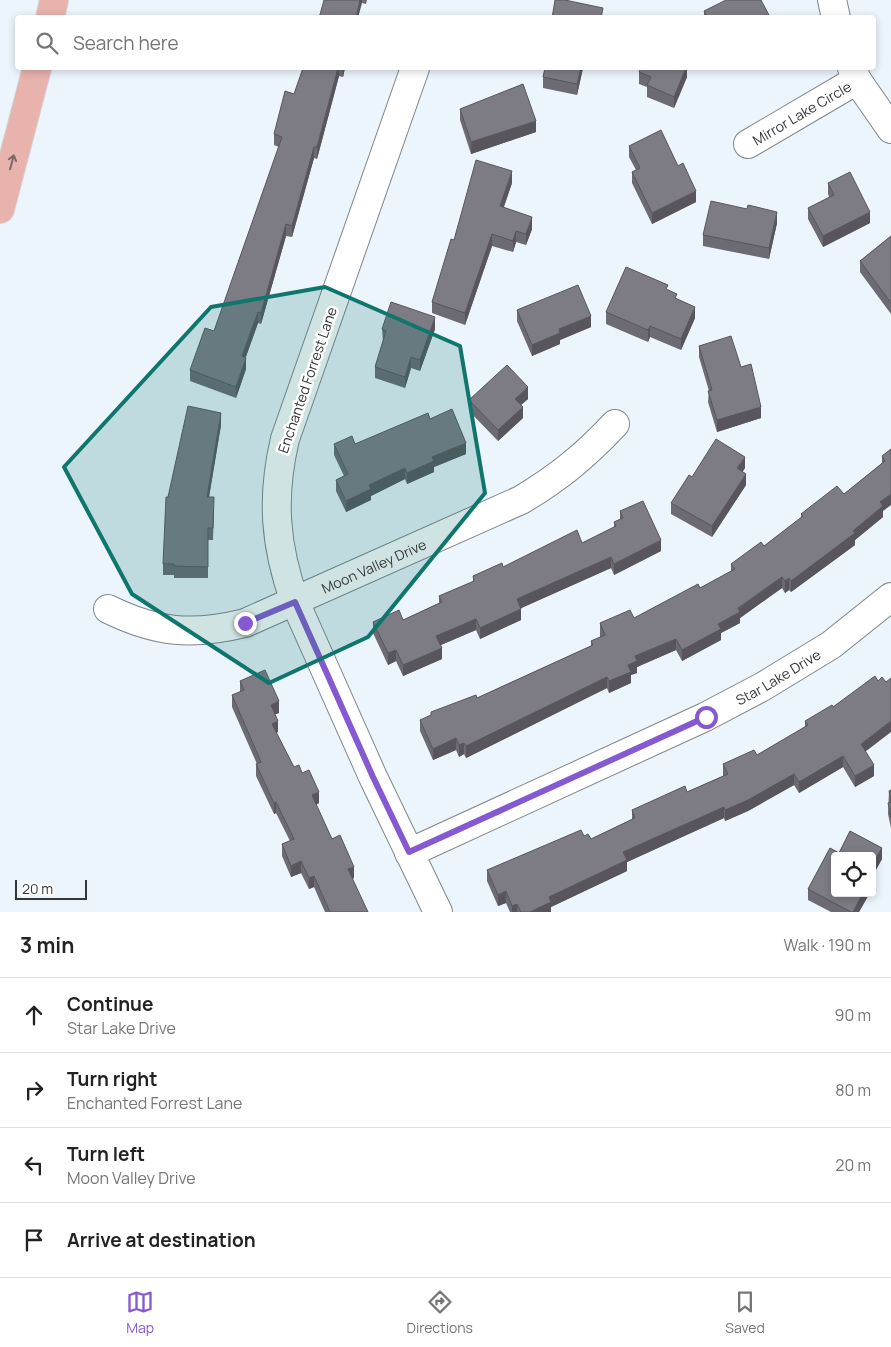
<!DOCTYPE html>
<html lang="en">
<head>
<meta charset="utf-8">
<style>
  :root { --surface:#fff; --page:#f2f2f2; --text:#222; --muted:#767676; --line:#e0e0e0; --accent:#8459d2 }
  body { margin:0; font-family:Manrope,sans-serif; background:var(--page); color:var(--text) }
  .controls { position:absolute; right:15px; bottom:15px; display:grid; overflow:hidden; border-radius:5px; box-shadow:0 2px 8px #0003 }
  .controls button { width:45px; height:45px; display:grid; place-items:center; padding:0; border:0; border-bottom:1px solid var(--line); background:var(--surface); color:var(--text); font:25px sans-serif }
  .scale { position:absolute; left:15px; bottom:12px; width:72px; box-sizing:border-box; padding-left:5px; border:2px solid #34373a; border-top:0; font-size:14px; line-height:18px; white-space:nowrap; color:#34373a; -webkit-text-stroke:4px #fff; paint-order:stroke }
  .stop { position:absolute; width:15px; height:15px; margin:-11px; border:4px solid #8459d2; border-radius:50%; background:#fff }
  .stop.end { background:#8459d2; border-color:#fff; box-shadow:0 1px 5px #0008 }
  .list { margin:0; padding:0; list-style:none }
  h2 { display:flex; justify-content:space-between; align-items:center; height:65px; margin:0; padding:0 20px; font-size:21px }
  h2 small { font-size:16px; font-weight:400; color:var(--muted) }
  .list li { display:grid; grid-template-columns:32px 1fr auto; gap:15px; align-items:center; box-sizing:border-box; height:75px; padding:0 20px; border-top:1px solid var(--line) }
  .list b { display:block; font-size:19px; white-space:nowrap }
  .list p { margin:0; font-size:16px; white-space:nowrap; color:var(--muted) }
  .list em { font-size:16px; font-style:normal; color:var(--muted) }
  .icon { flex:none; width:28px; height:28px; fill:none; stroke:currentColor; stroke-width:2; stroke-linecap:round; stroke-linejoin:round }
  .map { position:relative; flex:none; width:891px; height:912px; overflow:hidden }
  .search { position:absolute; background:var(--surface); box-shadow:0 2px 8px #0003; left:15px; right:15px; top:15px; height:55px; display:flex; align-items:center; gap:12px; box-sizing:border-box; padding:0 18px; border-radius:5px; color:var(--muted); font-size:19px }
  .sheet { height:365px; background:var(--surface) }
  nav { display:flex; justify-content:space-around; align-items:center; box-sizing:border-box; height:70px; border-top:1px solid var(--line); background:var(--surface); font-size:14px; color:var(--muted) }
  nav a { display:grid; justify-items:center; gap:2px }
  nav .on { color:var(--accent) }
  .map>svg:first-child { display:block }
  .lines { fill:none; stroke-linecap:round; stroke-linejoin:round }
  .minor-casing { stroke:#7f868c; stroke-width:30 }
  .primary-casing { stroke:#d2d3d4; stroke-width:30 }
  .minor { stroke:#fff; stroke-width:28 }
  .primary { stroke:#e8b3ac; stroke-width:28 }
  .wall { fill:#6c6a72 }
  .shaded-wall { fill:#58565c }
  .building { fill:#7d7b84; stroke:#58565c }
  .oneway { stroke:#7c6968 }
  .route { stroke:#8459d2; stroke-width:6 }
  .marked { fill:#0f766e; fill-opacity:0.2; stroke:#0f766e; stroke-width:4; stroke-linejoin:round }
  .labels { text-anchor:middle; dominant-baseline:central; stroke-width:5; stroke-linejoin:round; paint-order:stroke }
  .street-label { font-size:14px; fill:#34373a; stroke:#fff }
</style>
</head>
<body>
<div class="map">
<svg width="891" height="912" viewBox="0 0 891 912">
  <rect width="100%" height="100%" fill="#ecf4fc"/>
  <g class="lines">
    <defs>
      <g id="minor">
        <path d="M832 0 836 18"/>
        <path d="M415 68 285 439C271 498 275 546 295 602L373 777 438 912"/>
        <path d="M852 68 857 80 891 129"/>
        <path id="s1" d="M748 144 857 80"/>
        <path id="s2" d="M108 609C157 633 192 636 245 623L521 500C558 478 585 456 615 424"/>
        <path id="s3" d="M409 853 705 717 762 687 831 645 891 597"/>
      </g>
      <g id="primary">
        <path d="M50 18 54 0"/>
        <path d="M0 209 37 68"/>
      </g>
    </defs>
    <!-- minor casing -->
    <use href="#minor" class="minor-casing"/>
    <!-- primary casing -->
    <use href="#primary" class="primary-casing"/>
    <!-- minor -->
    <use href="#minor" class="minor"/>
    <!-- primary -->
    <use href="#primary" class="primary"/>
  </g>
  <!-- wall -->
  <g class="wall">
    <path d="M324 0H367L366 4 362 3Z"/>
    <path d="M704 11 770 18H704Z"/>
    <path d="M303 68H345L343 77 339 76 317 159 314 158 292 237 286 236 261 324 258 323 246 357V369L236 398 190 381V370L214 331 279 147 274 145V134L294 94Z"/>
    <path d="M545 68H583L577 95 543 88V77Z"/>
    <path d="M687 68V77L674 108 647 97V87L639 84V72Z"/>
    <path d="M460 109 536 132 471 154 460 120Z"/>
    <path d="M629 146 696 202 652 224 632 183V172L636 170 629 157Z"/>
    <path d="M512 183 504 207 532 229 526 245 516 242 513 252 492 246 465 325 432 313V302L454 240Z"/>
    <path d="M828 183 870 223 823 247 808 219V208L829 197 828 194Z"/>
    <path d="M777 223 769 259 703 246V235Z"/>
    <path d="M891 236V314L860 272V261Z"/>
    <path d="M668 290 695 318 681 350 650 337 648 342 606 324V312Z"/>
    <path d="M517 310 591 327 560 340V344L532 356 517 321Z"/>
    <path d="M382 329H435L420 371 411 368 405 388 375 378V367L383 341Z"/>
    <path d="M699 346 741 367 761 418 717 432 708 402 709 391 699 357Z"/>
    <path d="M528 399 521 405 523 418 498 441 469 411V400Z"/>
    <path d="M430 419 466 454 434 467V472L407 484 405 479 371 496V500L346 512 336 491V480L344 476 334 455V444H355Z"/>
    <path d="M221 425 209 497 214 509 213 540H208V578H174V575H163V564L168 497Z"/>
    <path d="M891 449 883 511V517L855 540V545L791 592 789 590 785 593 782 588 740 618V623L721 633V640L682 661 676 650 637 667V673L631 675V683L609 693 607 688 466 758 464 754 459 757 456 750 433 760 420 731V720L477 698 591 646V641L600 637V623L634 618 700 588 731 571V564L764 546 801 518V514L844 494 882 463V456Z"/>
    <path d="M745 468 742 472 746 485 712 537 671 514V503L692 477Z"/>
    <path d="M620 511 661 551 614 575 611 568 521 608V620L480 639 476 630 441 645 442 659 403 676 396 661 388 665 373 633V622L403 620 439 603V596L473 582V576L582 543 614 527V522L620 519Z"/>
    <path d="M240 681 279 713 275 714 278 732 276 733 294 767 302 773 319 803 316 805 332 839 354 878 352 879 368 912H325L314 887 309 889 301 873 291 877 282 856V844L290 841 276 813 274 814 256 776V764H257L232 707V695L240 692Z"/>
    <path d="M805 721 865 752 874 776 855 787 843 767 799 793 794 785 748 811 725 821 724 818 627 862V871L551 907V912H510L506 903 498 906 487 881V870L584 836 591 839 632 819V810L687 792 723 776V764L757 755 805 727Z"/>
    <path d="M891 790V828L888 814 889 791Z"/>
    <path d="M850 831 882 848V859L872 877V856H835V893H868V896L859 912H831L808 900V889L830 848 839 853Z"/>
  </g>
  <!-- shaded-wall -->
  <g class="shaded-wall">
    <path d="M360 0H362V3L358 18H356Z"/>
    <path d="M338 68H339V76L317 159V147Z"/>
    <path d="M343 68H345L343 77Z"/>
    <path d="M581 68H583L577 95V84Z"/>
    <path d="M686 68 687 77 674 108V97Z"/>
    <path d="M536 121V132L471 154V142Z"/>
    <path d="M314 147V158L292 237V226Z"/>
    <path d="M512 171V183L500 217V206Z"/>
    <path d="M696 191V202L652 224V213Z"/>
    <path d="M777 212V223L769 259V248Z"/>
    <path d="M870 212V223L823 247V236Z"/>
    <path d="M532 217V229L526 245V234Z"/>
    <path d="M286 224V236L261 324V313Z"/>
    <path d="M516 231V242L513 252V241Z"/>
    <path d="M492 234V246L465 325V313Z"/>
    <path d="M695 307V318L681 350V339Z"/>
    <path d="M258 312V323L242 367V356Z"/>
    <path d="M591 316V327L560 340V344L532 356V345L559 329Z"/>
    <path d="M435 317V329L420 371V360Z"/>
    <path d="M650 326V337L648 342V330Z"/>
    <path d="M411 357V368L405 388V377Z"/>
    <path d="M246 358V369L236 398V387Z"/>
    <path d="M528 387V399L515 410V399Z"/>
    <path d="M523 407V418L498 441V430Z"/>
    <path d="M761 407V418L717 432V420Z"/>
    <path d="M221 413V425L207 509V497Z"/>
    <path d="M466 443V454L434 467V472L407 484V473L432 457Z"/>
    <path d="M745 457V468L737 480V468Z"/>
    <path d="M405 468V479L371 496V500L346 512V501L369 485Z"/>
    <path d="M746 474V485L712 537V526Z"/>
    <path d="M891 494V505L883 511V517L855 540V545L791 592V581L880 502Z"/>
    <path d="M661 540V551L614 575V564Z"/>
    <path d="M611 557V568L517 610V599Z"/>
    <path d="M782 577V588L740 618V623L721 633V640L682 661V650Z"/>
    <path d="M789 578V590L785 593V581Z"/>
    <path d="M521 609V620L480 639V628Z"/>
    <path d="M476 619V630L436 647V636Z"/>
    <path d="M676 639V650L637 667V673L631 675V683L609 693V681L628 665 635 656Z"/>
    <path d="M442 648V659L403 676V665Z"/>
    <path d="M396 650V661L388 665V653Z"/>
    <path d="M607 677V688L466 758V746Z"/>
    <path d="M279 701V713L271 716V705Z"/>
    <path d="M278 721V732L272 735V724Z"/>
    <path d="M891 721V732L861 755V744Z"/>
    <path d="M456 738V750L433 760V749Z"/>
    <path d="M464 743V754L459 757V745Z"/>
    <path d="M843 756V767L799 793V782Z"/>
    <path d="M874 765V776L855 787V776Z"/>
    <path d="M794 774V785L748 811 725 821V810Z"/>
    <path d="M319 792V803L312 807V795Z"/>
    <path d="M276 802V813L274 814V803Z"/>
    <path d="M724 807V818L627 862V871L551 907V912H530L549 897 623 852Z"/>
    <path d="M882 848V859L872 877V865Z"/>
    <path d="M301 861V873L291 877V866Z"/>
    <path d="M354 867V878L348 881V869Z"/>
    <path d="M314 876V887L309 889V878Z"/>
    <path d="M506 891V903L498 906V895Z"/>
    <path d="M863 893H868V896L859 912H853Z"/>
    <path d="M517 904V912H512V906Z"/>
  </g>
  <!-- building -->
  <g class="building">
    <path d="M324 0H360L356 18H319Z"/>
    <path d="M555 0H565L603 8 601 18H552Z"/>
    <path d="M726 0H761L770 17 708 18 704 11Z"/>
    <path d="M303 68H338L317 147H314L292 226 286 224 261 313 258 312 242 356 246 358 236 387 190 370 205 328 214 331 282 137 274 134 285 91 294 94Z"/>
    <path d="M545 68H581L577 84 543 77Z"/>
    <path d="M641 68H686L674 97 647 85 651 77 639 72Z"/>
    <path d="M523 84 536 121 471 142 460 109Z"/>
    <path d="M661 130 678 166 683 163 696 191 652 213 632 172 640 168 629 146Z"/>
    <path d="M476 160 512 171 500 206 532 217 526 234 516 231 513 241 492 234 465 313 432 302 451 239 454 240Z"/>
    <path d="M850 172 870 212 823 236 808 208 834 195 828 183Z"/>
    <path d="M711 201 747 209 748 205 777 212 769 248 703 235Z"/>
    <path d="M891 236V303L860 261Z"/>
    <path d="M626 267 668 285 666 289 677 294 675 298 695 307 681 339 650 326 648 330 606 312Z"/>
    <path d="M578 285 591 316 559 329 560 333 532 345 517 310Z"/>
    <path d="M391 302 435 317 420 360 411 357 405 377 375 367 386 331 382 329Z"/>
    <path d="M731 336 741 367 751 364 761 407 717 420 708 391 712 390 699 346Z"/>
    <path d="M507 365 528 387 515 399 523 407 498 430 469 400Z"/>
    <path d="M188 406 221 413 207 497H214L213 528H208V567L174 566V564H163L166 497H168Z"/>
    <path d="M452 409 466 443 432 457 434 461 407 473 405 468 369 485 371 489 346 501 336 480 348 474 334 444 352 436 355 444 428 413 430 419Z"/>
    <path d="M716 439 745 457 737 468 746 474 712 526 671 503 689 475 692 477Z"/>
    <path d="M891 449V494L880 502 883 506 853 531 855 533 791 581 789 578 785 581 782 577 738 608 740 612 718 624 721 629 682 650 676 639 635 656 637 661 628 665 631 672 609 681 607 677 466 746 464 743 459 745 456 738 433 749 420 720 431 715V712L476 695 477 698 593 645 591 641 605 635 600 623 630 610 634 618 698 584 700 588 735 569 731 564 761 542 764 546 803 516 801 514 837 486 844 494 885 461 882 456Z"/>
    <path d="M643 501 661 540 614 564 611 557 517 599 521 609 480 628 476 619 436 636 442 648 403 665 396 650 388 653 373 622 399 610 403 620 442 602 439 596 474 581 473 576 502 563 503 567 577 530 582 543 616 526 614 522 623 518 620 511Z"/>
    <path d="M265 670 279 701 271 705 278 721 272 724 294 767 299 765 302 773 309 770 319 792 312 795 332 839 340 835 354 867 348 869 368 912H330L314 876 309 878 301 861 291 866 282 844 294 839 276 802 274 803 256 764 261 762 232 695 244 690 240 681Z"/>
    <path d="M875 676 878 681 882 677 886 682 891 678V721L861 744 874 765 855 776 843 756 799 782 794 774 748 800 725 810 724 807 623 852 627 860 549 897 551 902 530 912H521L517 904 512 906 506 891 498 895 487 870 581 830 584 836 588 834 591 839 635 818 632 810 685 786 687 792 728 774 723 764 754 750 757 755 808 725 805 721 832 705 833 707Z"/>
    <path d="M891 790V800L889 791Z"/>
    <path d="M891 802V817L888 803Z"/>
    <path d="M850 831 882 848 872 865V856H835V893H863L853 912H851L808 889 830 848 839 853Z"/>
  </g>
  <!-- one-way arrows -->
  <defs><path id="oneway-shaft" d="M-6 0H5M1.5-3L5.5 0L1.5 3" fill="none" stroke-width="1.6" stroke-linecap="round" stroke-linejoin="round" transform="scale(1.25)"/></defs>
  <use class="oneway" href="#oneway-shaft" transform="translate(12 162) rotate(-75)"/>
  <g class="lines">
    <!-- route -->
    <path class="route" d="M245 623 295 602 373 777 409 852 706 717"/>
  </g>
  <!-- marked area -->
  <path class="marked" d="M325 287 460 346 485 493 368 637 269 683 132 594 64 467 211 307Z"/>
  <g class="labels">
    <!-- street labels -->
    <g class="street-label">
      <text stroke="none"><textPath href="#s1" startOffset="62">Mirror Lake Circle</textPath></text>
      <text transform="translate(307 380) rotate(-71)">Enchanted Forrest Lane</text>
      <text stroke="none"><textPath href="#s2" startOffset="282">Moon Valley Drive</textPath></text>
      <text stroke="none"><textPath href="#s3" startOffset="409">Star Lake Drive</textPath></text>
    </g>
  </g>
</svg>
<div class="controls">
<button><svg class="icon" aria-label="locate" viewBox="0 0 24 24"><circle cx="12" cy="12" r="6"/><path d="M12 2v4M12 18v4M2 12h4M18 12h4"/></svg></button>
</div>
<div class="scale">20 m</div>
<div class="stop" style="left:706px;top:717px"></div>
<div class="stop end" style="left:245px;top:623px"></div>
<div class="search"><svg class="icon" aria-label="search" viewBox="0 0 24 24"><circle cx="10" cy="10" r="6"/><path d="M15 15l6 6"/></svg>Search here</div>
</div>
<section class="sheet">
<h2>3 min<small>Walk · 190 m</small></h2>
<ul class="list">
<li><svg class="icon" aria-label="ahead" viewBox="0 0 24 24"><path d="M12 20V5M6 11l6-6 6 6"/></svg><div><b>Continue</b><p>Star Lake Drive</p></div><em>90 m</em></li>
<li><svg class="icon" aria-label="right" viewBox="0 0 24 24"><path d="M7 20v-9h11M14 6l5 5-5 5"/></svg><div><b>Turn right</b><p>Enchanted Forrest Lane</p></div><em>80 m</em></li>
<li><svg class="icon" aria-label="left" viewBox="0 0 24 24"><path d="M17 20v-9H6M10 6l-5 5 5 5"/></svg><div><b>Turn left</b><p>Moon Valley Drive</p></div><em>20 m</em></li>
<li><svg class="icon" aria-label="arrive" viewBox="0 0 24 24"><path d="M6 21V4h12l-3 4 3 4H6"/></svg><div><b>Arrive at destination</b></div></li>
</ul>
</section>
<nav>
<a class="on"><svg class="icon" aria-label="map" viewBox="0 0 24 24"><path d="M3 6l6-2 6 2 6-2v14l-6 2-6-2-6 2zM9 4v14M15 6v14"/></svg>Map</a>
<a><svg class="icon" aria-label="directions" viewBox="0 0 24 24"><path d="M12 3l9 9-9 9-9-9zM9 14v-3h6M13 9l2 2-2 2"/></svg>Directions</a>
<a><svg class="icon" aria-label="saved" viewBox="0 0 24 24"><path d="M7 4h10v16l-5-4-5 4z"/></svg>Saved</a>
</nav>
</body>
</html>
